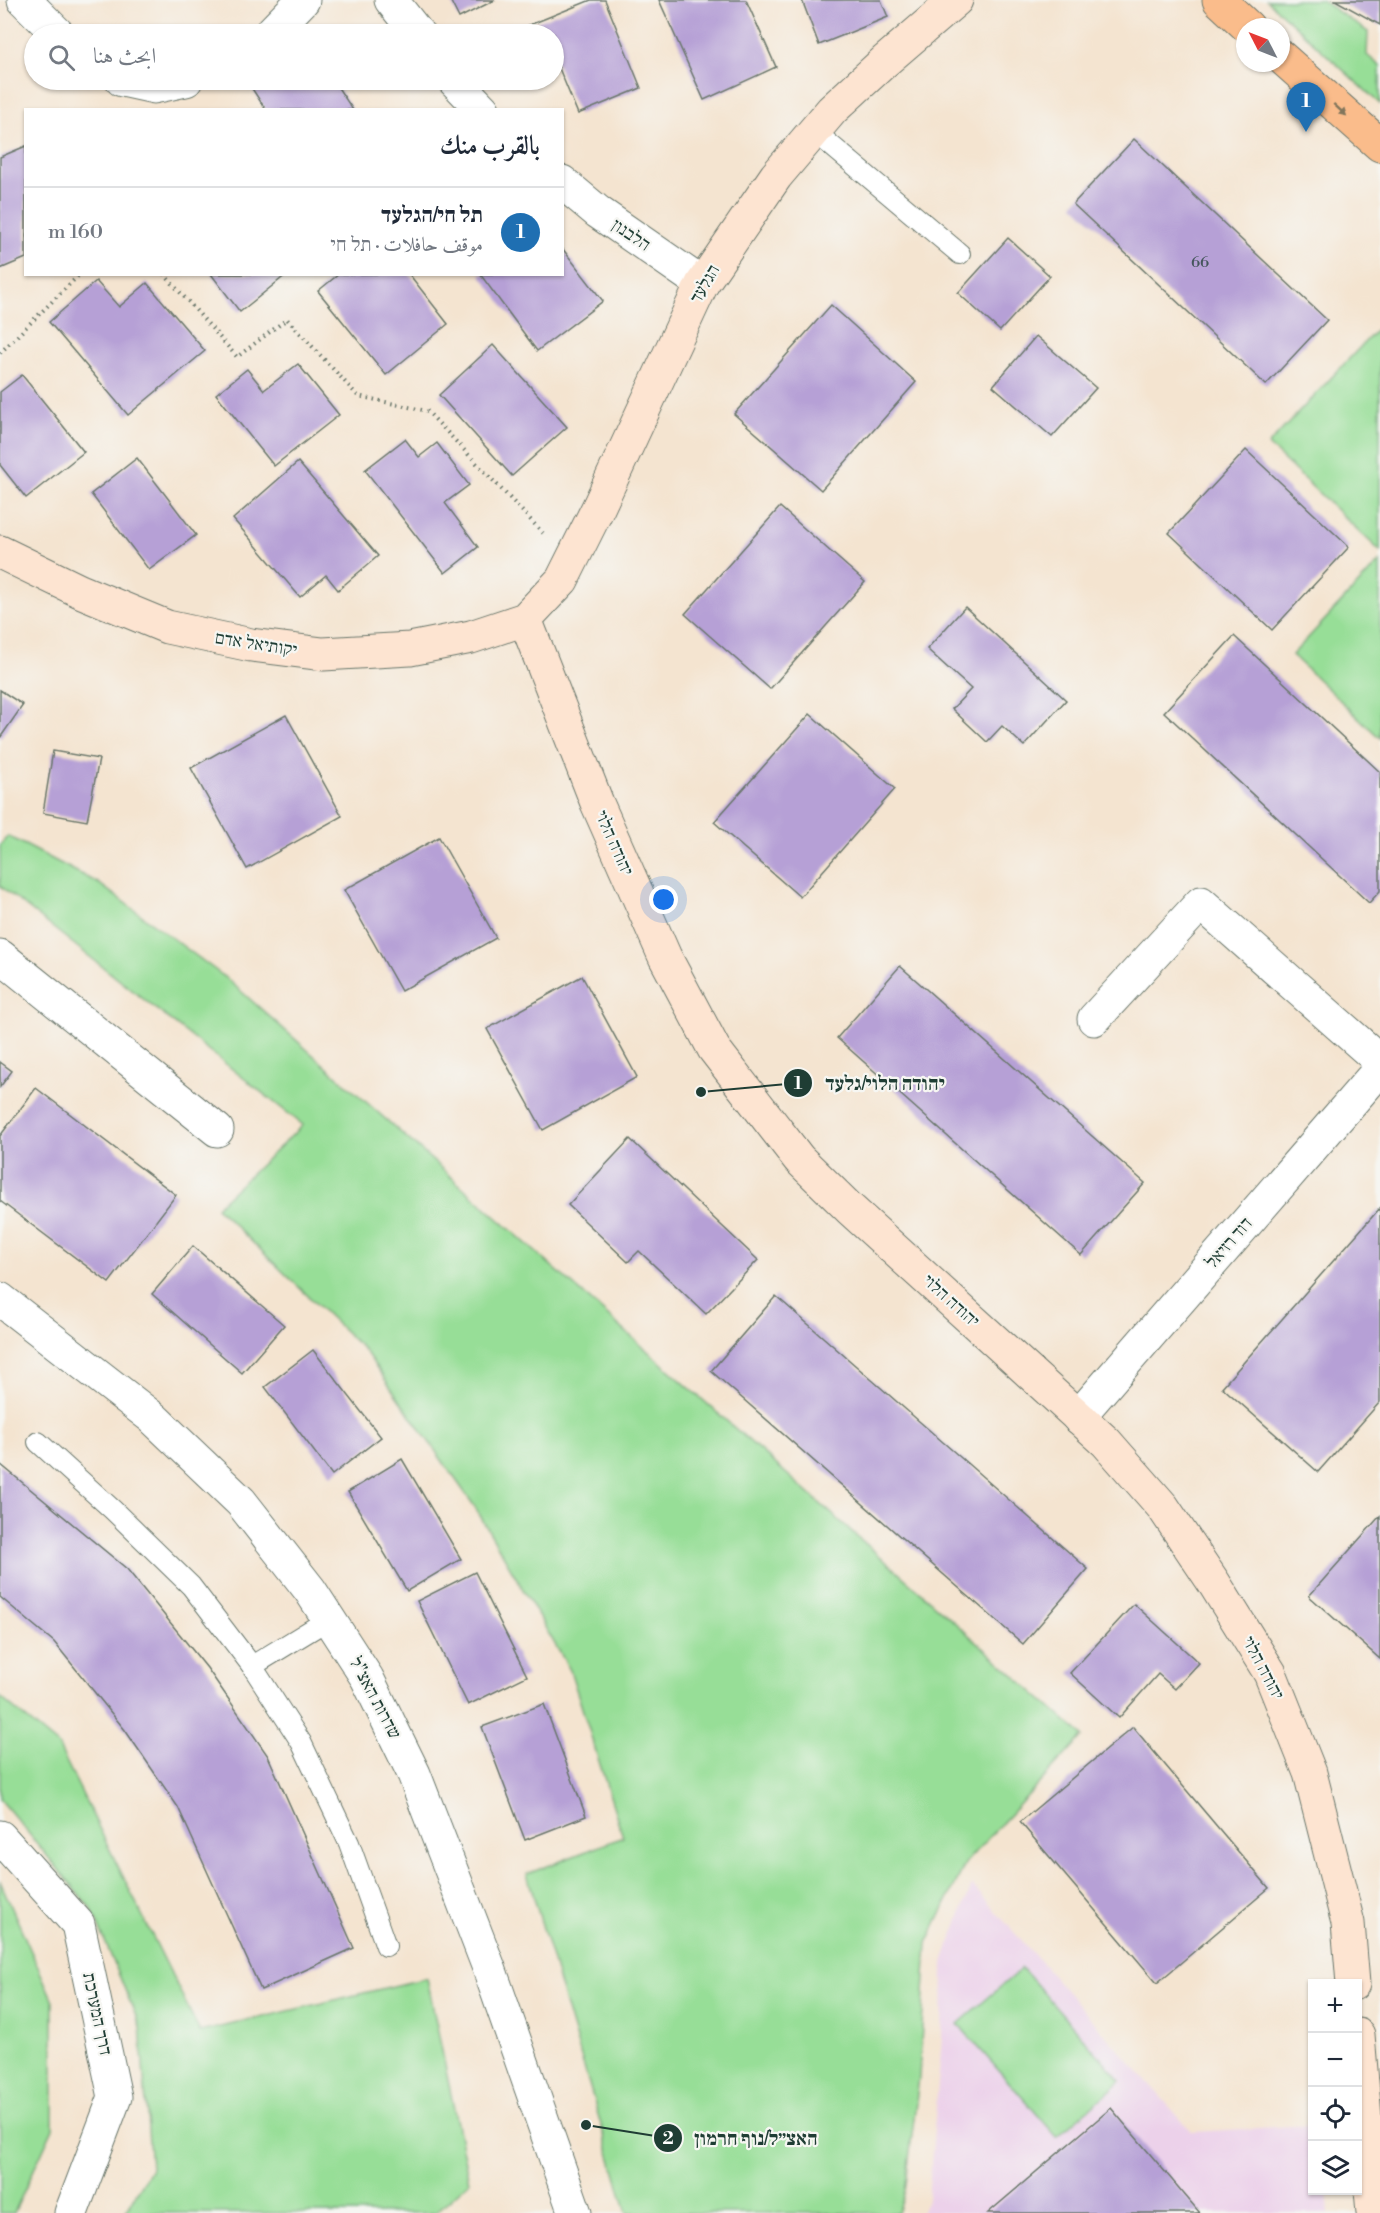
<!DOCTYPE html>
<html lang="ar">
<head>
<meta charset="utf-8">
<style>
  :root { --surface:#fff; --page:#f2f2f3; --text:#1f2937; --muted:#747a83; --line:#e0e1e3; --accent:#1f6fb2 }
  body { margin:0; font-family:"Libre Bodoni",Amiri,"Frank Ruhl Libre",serif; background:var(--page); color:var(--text); direction:rtl }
  .controls { position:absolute; right:18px; bottom:18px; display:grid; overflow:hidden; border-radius:0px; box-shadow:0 2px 4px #0004 }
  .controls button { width:54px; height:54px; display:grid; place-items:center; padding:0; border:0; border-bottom:2px solid var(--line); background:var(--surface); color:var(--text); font:30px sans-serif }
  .compass { position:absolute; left:1236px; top:18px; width:54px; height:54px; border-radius:50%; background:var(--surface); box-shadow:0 2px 4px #0004; rotate:312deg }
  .you { position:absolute; left:664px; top:900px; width:21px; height:21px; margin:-15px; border:4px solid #fff; border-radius:50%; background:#1a73e8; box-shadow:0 0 0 9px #1a73e833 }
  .badge { display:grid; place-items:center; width:39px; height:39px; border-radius:50%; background:var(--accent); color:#fff; font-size:20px; font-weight:700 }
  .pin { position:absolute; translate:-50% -50px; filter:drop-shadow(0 2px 3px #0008) }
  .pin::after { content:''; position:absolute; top:32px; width:21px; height:18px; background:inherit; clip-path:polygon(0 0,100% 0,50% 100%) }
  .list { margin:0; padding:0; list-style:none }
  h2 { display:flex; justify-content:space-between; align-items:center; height:78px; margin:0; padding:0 24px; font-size:26px }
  h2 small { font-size:20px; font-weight:400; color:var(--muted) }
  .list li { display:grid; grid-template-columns:39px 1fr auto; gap:18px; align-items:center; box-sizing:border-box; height:90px; padding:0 24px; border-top:2px solid var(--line) }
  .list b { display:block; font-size:22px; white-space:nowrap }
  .list p { margin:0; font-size:20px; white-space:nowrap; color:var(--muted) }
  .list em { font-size:20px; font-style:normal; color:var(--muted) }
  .icon { flex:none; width:33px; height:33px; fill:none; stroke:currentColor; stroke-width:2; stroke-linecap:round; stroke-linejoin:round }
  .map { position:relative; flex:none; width:1380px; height:2213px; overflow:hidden; direction:ltr }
  .search { position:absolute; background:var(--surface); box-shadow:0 2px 4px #0004; left:24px; top:24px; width:540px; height:66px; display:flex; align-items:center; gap:15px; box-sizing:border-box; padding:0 21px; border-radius:33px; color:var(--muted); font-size:22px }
  .panel { position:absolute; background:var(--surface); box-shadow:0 2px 4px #0004; left:24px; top:108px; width:540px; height:168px; border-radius:0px; direction:rtl }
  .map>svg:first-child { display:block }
  .built { fill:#ecd1ea }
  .green { fill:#97de97; stroke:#5b8e66; stroke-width:1.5 }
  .building { fill:#b6a0d6 }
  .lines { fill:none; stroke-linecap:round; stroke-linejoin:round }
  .lane-casing { stroke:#6a776b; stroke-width:22 }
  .street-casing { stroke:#6a776b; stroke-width:35 }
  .secondary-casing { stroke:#6a776b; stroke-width:35 }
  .highway-casing { stroke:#6a776b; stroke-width:35 }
  .path { stroke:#6a776b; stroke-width:4; stroke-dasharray:1.5 4.5; stroke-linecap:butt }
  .lane { stroke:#fff; stroke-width:20 }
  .street { stroke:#fff; stroke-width:33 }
  .secondary { stroke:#fde4d1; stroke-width:33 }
  .highway { stroke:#fabc8b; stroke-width:33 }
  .oneway { fill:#82765b }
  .labels { text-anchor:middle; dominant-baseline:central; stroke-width:4.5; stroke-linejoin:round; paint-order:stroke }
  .number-label { font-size:15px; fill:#45565c }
  .street-label { font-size:18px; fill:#1f3d34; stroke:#f6f6f2 }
  .leader { fill:none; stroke:#1f3d34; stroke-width:2 }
  .callout-dot { fill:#1f3d34; stroke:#f6f6f2; stroke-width:2 }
  .mark-label { font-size:18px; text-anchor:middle; font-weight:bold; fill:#fff }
  .callout-label { font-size:20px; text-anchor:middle; font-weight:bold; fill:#1f3d34; stroke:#f6f6f2; stroke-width:4.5; stroke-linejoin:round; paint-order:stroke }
</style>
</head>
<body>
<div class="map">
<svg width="1380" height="2213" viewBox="0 0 1380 2213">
  <rect width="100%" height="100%" fill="#f6f6f2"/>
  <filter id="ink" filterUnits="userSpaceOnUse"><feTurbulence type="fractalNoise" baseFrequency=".0167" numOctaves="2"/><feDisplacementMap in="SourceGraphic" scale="12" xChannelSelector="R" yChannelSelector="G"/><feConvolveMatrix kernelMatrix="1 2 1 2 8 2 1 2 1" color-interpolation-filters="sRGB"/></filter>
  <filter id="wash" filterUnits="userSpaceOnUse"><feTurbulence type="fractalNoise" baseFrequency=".008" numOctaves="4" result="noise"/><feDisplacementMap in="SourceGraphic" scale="24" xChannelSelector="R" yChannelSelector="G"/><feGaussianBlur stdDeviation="1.35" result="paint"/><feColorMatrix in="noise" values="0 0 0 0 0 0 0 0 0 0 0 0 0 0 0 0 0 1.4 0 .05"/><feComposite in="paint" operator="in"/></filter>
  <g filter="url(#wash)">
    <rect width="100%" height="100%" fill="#f4e4d0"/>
    <!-- built -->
    <path class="built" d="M972 1885 1192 2132 1312 2125V2190L1327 2191 1329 2213H921L928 2199 942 2037 943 1962Z"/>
    <!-- green -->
    <g class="green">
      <path d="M1267 0H1321L1368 32 1367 55 1380 66V104Z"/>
      <path d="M1380 326V551L1268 445Z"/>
      <path d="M1380 561V738L1292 655Z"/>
      <path d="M8 836 98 883 226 978 1083 1736 966 1862 927 1943 919 2077 905 2192 898 2213H627L527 1874 623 1837 570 1670 475 1507 365 1351 216 1207 303 1125 0 886V845Z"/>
      <path d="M0 1697 58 1745 200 2032 427 1978 469 2182 435 2213H125L151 2168 140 2026 92 1910 0 1799Z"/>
      <path d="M0 1881 53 2001V2128L14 2213H0Z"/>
      <path d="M1022 1968 1121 2081 1057 2137 958 2024Z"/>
    </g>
    <g id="blocks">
      <!-- building -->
      <g class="building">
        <path d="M450 0H495L459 18Z"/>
        <path d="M591 0H605L641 88 578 114 556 61 554 63V34H513L512 32Z"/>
        <path d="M659 0H746L776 67 704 100Z"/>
        <path d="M802 0H881L888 17 819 45Z"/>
        <path d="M1335 0H1380V25Z"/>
        <path d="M256 80H333L353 110H266L249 84Z"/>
        <path d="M1134 139 1327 320 1266 385 1073 204Z"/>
        <path d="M26 146V258L0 269V157Z"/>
        <path d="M1008 238 1050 276 1000 331 958 293Z"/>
        <path d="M562 248 603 301 537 351 480 274H562Z"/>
        <path d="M211 274H287L240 312Z"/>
        <path d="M339 274H409L448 324 386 375 318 291Z"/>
        <path d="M96 281 119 307 147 283 205 351 128 415 49 322Z"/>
        <path d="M831 305 916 382 821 490 734 414Z"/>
        <path d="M1036 336 1096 388 1052 437 993 386Z"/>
        <path d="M493 345 567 427 512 476 439 395Z"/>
        <path d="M298 364 339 415 274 466 216 394 247 369 264 390Z"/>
        <path d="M22 375 84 452 26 498 0 465V392Z"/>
        <path d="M405 439 419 457 437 443 469 485 445 503 478 547 445 573 365 470Z"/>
        <path d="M1246 450 1349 547 1272 630 1169 533Z"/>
        <path d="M137 458 196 535 149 570 91 494Z"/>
        <path d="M298 462 378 556 338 590 326 575 300 597 233 519Z"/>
        <path d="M780 507 865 582 770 689 685 614Z"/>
        <path d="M965 607 1066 700 1024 746 1002 726 987 742 952 709 971 689 927 649Z"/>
        <path d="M1234 636 1380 772V891L1369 903 1164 712Z"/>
        <path d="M0 690 23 705 0 738Z"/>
        <path d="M810 714 895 789 800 897 714 822Z"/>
        <path d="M286 715 342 816 247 869 191 768Z"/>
        <path d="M53 751 99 759 87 821 43 813Z"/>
        <path d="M439 837 496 938 401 991 344 890Z"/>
        <path d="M900 966 1145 1183 1081 1255 837 1038Z"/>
        <path d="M582 976 637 1077 543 1130 487 1029Z"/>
        <path d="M0 1062 12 1071 0 1087Z"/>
        <path d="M36 1088 176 1195 109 1283 0 1201V1136Z"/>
        <path d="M630 1139 758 1260 706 1314 639 1251 628 1262 568 1205Z"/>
        <path d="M1380 1208V1402L1318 1472 1222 1387Z"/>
        <path d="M193 1246 284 1325 242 1373 152 1294Z"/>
        <path d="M776 1296 1088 1569 1023 1644 711 1371Z"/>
        <path d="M313 1350 381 1437 332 1475 265 1387Z"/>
        <path d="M402 1459 461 1559 407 1591 348 1492Z"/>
        <path d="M0 1464 127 1569 207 1668 268 1756 354 1948 261 1990 178 1807 125 1730 54 1642 0 1597Z"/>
        <path d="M1380 1516V1659L1309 1596Z"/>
        <path d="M475 1572 527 1676 468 1705 417 1601Z"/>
        <path d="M1134 1604 1199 1663 1175 1689 1158 1674 1119 1718 1070 1673Z"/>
        <path d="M544 1704 586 1816 525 1840 482 1727Z"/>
        <path d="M1133 1727 1269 1888 1157 1983 1020 1822Z"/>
        <path d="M1111 2108 1200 2213H988Z"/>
      </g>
    </g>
  </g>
  <g filter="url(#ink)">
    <use href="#blocks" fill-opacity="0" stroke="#6a776b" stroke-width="1.5"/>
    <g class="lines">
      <defs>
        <g id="lane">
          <path d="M814 131 960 254"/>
          <path d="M38 1442 113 1510 191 1586 252 1666 301 1742 349 1843 386 1946"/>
          <path d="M252 1666 329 1619"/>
        </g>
        <g id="street">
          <path d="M24 0 58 34"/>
          <path d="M391 0 418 34"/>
          <path d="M270 34 303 0"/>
          <path d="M122 80 154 87 186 80"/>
          <path d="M454 80 483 110"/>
          <path d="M562 182 598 212 702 284"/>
          <path d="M0 956 217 1130"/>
          <path d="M1094 1019 1201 903 1380 1061"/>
          <path d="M0 1299 153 1418 241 1502 310 1590 367 1678 414 1774 489 1968 575 2213"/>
          <path d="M1078 1417 1380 1069"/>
          <path d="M0 1837 78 1924 115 2097 71 2213"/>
        </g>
        <g id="secondary">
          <path d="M0 552 80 591 167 627 251 645 323 654 410 649 471 637 525 619 562 580 599 506 702 284 776 176 832 110 885 61 956 0"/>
          <path d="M525 619 597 803 665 957 714 1049 799 1159 850 1209 1106 1442 1163 1507 1214 1583 1270 1673 1310 1773 1348 1923 1353 1984"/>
          <path d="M1358 2035 1373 2213"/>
        </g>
        <g id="highway">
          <path d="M1219 0 1248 27"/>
          <path d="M1281 57 1380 145"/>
        </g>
      </defs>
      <!-- lane casing -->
      <use href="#lane" class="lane-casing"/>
      <!-- street casing -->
      <use href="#street" class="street-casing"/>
      <!-- secondary casing -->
      <use href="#secondary" class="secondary-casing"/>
      <!-- highway casing -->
      <use href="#highway" class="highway-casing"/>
      <!-- path -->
      <g class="path">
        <path d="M164 274 237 357 287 319 358 396 427 411 543 533"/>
        <path d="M0 353 80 274"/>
      </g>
      <!-- lane -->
      <use href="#lane" class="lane"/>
      <!-- street -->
      <use href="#street" class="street"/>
      <!-- secondary -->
      <use href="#secondary" class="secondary"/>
      <!-- highway -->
      <use href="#highway" class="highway"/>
    </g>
    <!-- one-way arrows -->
    <defs><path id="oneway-solid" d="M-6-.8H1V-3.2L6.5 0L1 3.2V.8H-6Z" transform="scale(1.5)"/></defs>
    <use class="oneway" href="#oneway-solid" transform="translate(1340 110) rotate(42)"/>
  </g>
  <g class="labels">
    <!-- number labels -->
    <g class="number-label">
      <text x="1200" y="262">66</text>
    </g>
    <!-- street labels -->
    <g class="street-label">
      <text transform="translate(631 235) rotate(34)">הלבנון</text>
      <text transform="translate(705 284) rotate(-60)">הגלעד</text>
      <text transform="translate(256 644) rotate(9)">יקותיאל אדם</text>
      <text transform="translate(614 843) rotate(66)">יהודה הלוי</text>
      <text transform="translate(1229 1243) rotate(-49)">דוד רזיאל</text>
      <text transform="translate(951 1301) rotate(42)">יהודה הלוי</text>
      <text transform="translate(1263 1668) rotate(62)">יהודה הלוי</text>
      <text transform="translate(375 1698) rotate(62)">שדרות האצ"ל</text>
      <text transform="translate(97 2014) rotate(78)">דרך המערכת</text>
    </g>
  </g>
  <!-- callouts -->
  <path class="leader" d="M701 1092L798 1083M586 2125L668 2138"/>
  <g class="callout-dot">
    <circle cx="701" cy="1092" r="6"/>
    <circle cx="586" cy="2125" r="6"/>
    <circle cx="798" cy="1083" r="15"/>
    <circle cx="668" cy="2138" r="15"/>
  </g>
  <g class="mark-label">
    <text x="798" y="1089">1</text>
    <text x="668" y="2144">2</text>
  </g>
  <g class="callout-label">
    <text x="885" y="1090">יהודה הלוי/גלעד</text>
    <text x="756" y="2145">האצ״ל/נוף חרמון</text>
  </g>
</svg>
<div class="controls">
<button>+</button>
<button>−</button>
<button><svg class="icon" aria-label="locate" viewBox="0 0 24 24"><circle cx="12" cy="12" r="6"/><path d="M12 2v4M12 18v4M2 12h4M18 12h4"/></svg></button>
<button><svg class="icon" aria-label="layers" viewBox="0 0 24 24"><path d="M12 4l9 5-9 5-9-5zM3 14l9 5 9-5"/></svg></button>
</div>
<svg class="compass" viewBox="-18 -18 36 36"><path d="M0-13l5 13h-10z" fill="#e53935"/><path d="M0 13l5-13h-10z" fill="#747a83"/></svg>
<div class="you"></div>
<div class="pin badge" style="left:1306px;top:132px">1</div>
<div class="search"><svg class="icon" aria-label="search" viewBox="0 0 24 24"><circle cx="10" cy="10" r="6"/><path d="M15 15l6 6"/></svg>ابحث هنا</div>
<section class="panel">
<h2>بالقرب منك<small></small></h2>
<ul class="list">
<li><span class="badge">1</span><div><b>תל חי/הגלעד</b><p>موقف حافلات · תל חי</p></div><em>160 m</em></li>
</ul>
</section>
</div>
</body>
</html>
